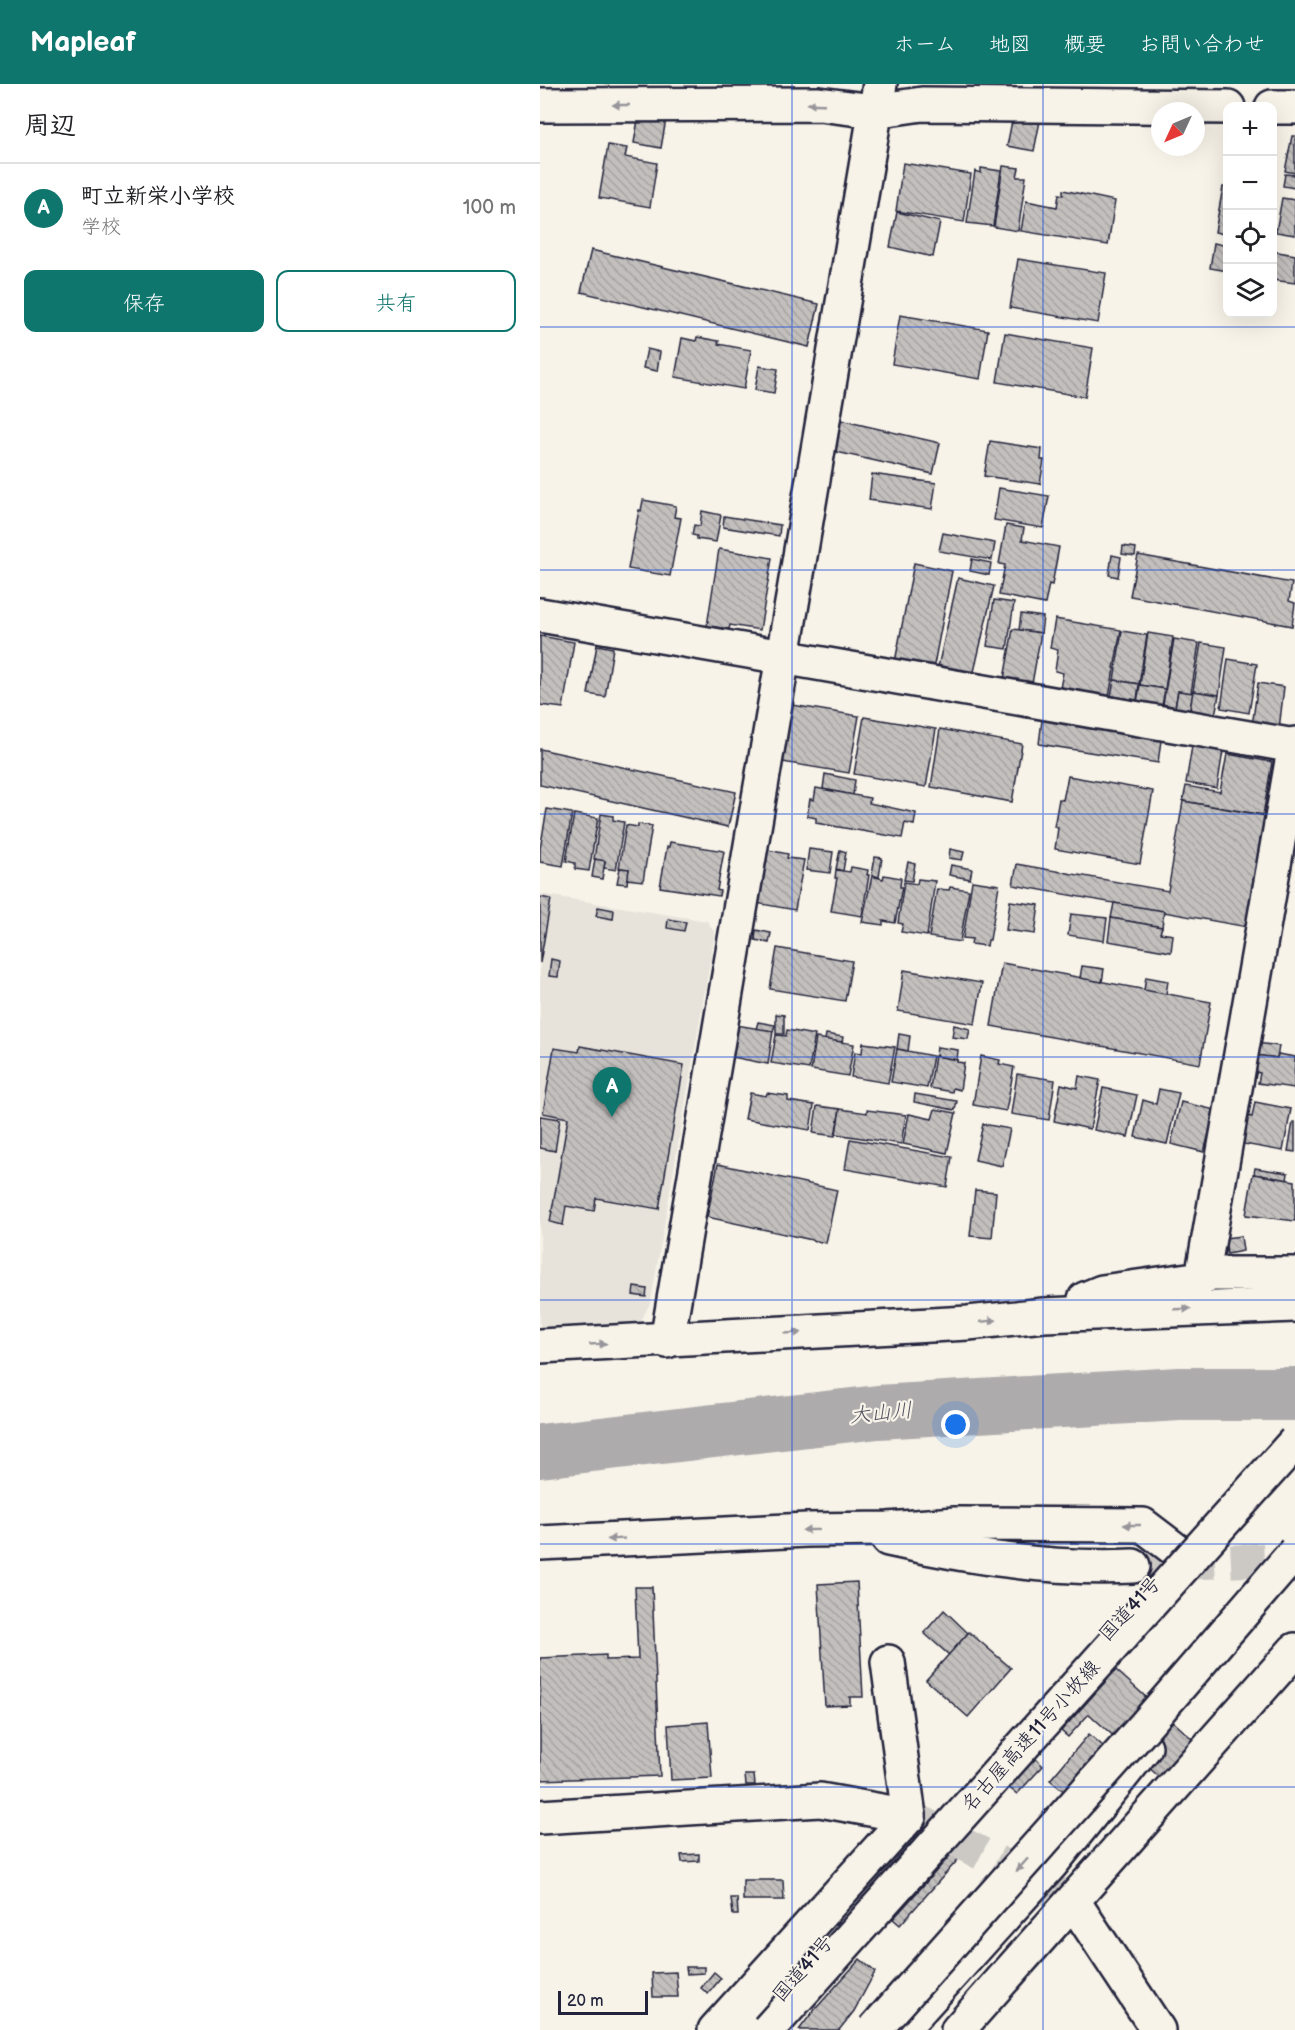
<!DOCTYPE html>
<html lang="ja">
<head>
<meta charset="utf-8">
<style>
  :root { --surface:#fff; --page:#f6f6f6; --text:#202124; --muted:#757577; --line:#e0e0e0; --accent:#0f766e }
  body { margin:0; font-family:"Balsamiq Sans","Klee One",sans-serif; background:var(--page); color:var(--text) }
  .controls { position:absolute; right:18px; top:18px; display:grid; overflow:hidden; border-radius:12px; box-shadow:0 6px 24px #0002 }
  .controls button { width:54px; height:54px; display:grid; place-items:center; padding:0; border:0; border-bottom:2px solid var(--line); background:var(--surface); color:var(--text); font:30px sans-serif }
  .compass { position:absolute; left:611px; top:18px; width:54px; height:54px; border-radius:50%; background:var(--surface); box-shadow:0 6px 24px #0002; rotate:226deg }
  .scale { position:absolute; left:18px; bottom:15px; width:90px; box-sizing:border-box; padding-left:6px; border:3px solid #22223b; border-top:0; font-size:16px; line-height:21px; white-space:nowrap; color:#22223b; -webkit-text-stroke:4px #f7f3e8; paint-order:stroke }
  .you { position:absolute; left:416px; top:1341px; width:21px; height:21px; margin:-15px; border:4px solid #fff; border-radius:50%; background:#1a73e8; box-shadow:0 0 0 9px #1a73e833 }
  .badge { display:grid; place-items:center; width:39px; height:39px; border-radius:50%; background:var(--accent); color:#fff; font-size:20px; font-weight:700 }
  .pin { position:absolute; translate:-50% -50px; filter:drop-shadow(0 2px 3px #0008) }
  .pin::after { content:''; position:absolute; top:32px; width:21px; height:18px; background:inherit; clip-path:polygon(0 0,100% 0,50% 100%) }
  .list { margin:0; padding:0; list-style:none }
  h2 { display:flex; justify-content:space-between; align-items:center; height:78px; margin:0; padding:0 24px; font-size:26px }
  h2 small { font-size:20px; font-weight:400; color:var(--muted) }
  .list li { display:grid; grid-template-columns:39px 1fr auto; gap:18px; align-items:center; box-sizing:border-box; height:90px; padding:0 24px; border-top:2px solid var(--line) }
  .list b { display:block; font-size:22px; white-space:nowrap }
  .list p { margin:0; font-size:20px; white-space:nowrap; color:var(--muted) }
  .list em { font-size:20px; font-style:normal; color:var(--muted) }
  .actions { display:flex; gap:12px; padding:18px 24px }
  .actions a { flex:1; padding:14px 0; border:2px solid var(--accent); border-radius:12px; text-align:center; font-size:21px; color:var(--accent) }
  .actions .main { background:var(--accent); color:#fff }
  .icon { flex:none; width:33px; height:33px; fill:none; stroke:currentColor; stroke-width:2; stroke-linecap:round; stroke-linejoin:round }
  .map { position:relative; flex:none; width:755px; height:1946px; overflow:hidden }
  header { display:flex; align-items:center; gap:36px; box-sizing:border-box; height:84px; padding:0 30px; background:var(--accent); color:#fff }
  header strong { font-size:28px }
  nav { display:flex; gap:33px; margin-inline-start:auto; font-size:21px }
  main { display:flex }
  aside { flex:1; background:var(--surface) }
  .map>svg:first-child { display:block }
  .built { fill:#e7e3db }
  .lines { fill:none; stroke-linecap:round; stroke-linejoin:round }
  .river { stroke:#aeabad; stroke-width:54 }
  .building { fill:url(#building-back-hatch); stroke:#22223b; stroke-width:1.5 }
  .street-tunnel { stroke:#ccc9c5; stroke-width:33; stroke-dasharray:33 16; stroke-linecap:butt }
  .street-casing { stroke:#22223b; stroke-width:38 }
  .highway-casing { stroke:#22223b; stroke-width:38 }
  .street { stroke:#f7f3e8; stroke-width:33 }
  .highway { stroke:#f7f3e8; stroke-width:33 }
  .highway-bridge-casing { stroke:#22223b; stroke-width:38; stroke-linecap:butt }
  .highway-bridge { stroke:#f7f3e8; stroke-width:33 }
  .oneway { fill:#97959a }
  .grid { fill:none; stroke:#1d4ed8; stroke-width:1.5; stroke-opacity:0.55 }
  .labels { text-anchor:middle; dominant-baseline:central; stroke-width:4.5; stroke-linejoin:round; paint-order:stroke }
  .street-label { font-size:20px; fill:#22223b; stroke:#f7f3e8 }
  .water-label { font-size:21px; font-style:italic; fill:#535263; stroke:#f7f3e8 }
</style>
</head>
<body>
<header>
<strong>Mapleaf</strong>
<nav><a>ホーム</a><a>地図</a><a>概要</a><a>お問い合わせ</a></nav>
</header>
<main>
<aside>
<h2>周辺<small></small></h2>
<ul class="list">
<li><span class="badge">A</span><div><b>町立新栄小学校</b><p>学校</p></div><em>100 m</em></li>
</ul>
<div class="actions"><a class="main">保存</a><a>共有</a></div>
</aside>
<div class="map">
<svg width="755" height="1946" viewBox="0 0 755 1946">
  <defs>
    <pattern id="building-back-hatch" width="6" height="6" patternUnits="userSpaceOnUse" patternTransform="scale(1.5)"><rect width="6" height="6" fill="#c2bfbd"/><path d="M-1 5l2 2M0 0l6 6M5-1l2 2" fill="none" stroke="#a6a4a3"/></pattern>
  </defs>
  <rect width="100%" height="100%" fill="#f7f3e8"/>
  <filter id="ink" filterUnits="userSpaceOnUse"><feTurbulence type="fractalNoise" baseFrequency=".0167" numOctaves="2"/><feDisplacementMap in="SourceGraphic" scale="12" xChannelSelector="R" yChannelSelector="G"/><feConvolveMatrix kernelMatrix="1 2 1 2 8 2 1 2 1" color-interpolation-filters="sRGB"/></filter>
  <g filter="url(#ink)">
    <!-- built -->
    <path class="built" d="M0 810 167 837 175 849 111 1217 95 1249 0 1254Z"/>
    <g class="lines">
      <!-- river -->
      <path class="river" d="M0 1367 338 1328 639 1310H755"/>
    </g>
    <!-- building -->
    <g class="building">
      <path d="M99 30 126 35 121 64 94 59Z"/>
      <path d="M473 32 500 37 494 67 467 62Z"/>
      <path d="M752 52H755V89L745 87Z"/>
      <path d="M68 61 87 64 85 73 117 79 110 123 59 114Z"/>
      <path d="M363 79 431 90 424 138 356 127Z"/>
      <path d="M463 82 479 84 477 93H486L478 147 454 143Z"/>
      <path d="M441 84 461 87 453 142 427 139 435 87 441 89Z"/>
      <path d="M745 90 755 91V104L743 102Z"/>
      <path d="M683 103 688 104V151L675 148Z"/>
      <path d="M523 106 575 117 568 161 481 147 486 117 517 123 519 110 523 111Z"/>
      <path d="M742 114 755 116V151L736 148Z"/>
      <path d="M357 128 400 138 393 173 350 163Z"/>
      <path d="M674 159 688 162V187L670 184Z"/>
      <path d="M51 166 279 220 269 263 41 208Z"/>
      <path d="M732 167 755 171V199L732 196Z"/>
      <path d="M478 175 566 189 558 239 470 224Z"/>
      <path d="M360 231 448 246 440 295 352 280Z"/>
      <path d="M465 249 553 264 545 313 457 298Z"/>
      <path d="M157 253 179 257 178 260 211 266 204 305 135 293 142 254 156 257Z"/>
      <path d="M107 265 120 268 117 287 103 284Z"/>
      <path d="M219 282 238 285 234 309 215 306Z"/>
      <path d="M300 336 400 359 393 390 292 367Z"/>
      <path d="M450 357 502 365 501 376H504L500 400 444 392Z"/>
      <path d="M332 390 396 399 392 425 329 416Z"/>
      <path d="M459 404 509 412 503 444 454 436Z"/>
      <path d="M103 416 136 422 134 433 141 434 130 492 88 485 99 426 101 427Z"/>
      <path d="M162 427 181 431 176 458 157 455V452L152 451 154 441 160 442Z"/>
      <path d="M184 432 240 441 239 452 183 443Z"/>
      <path d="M466 441 484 444 482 456 519 463 512 501 509 500 505 520 459 511 465 481 459 480Z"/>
      <path d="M403 449 455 459 452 476 399 467Z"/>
      <path d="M583 462 596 464 595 472 582 470Z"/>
      <path d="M179 465 232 474 220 546 190 541 189 545 167 542Z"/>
      <path d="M572 471 581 473 578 493 569 491Z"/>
      <path d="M598 471 752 499 749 517 755 519 752 542 590 512Z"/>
      <path d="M432 475 451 479 449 491 430 487Z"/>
      <path d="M374 479 412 487 393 586 355 578Z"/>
      <path d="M418 494 454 502 433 592 398 583Z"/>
      <path d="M454 516 474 519 467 565 447 562Z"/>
      <path d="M481 530 503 533 501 549 479 546Z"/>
      <path d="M515 535 581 546 569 613 520 604 523 589 515 587 518 566 510 564Z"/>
      <path d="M473 545 501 549 492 600 464 595Z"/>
      <path d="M582 547 607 551 599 600 574 596Z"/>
      <path d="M608 549 633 553 625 605 600 601Z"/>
      <path d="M0 552 34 558 23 624 0 621Z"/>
      <path d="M634 555 659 559 651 609 638 607 635 623 623 620Z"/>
      <path d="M661 559 686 563 679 611 653 607Z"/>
      <path d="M57 561 73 564 65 613 48 610Z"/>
      <path d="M688 575 717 580 709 629 681 624Z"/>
      <path d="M574 596 599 600 597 616 571 612Z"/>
      <path d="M718 599 744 603 739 645 712 642Z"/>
      <path d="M600 601 625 605 622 622 597 618Z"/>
      <path d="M638 607 653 609 650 626 635 624Z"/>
      <path d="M653 607 679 611 675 631 650 626Z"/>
      <path d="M252 621 319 632 309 689 242 678Z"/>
      <path d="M324 633 396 645 386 703 314 690Z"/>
      <path d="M502 636 621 656 618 679 499 660Z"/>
      <path d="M400 645 482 660 472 718 391 703Z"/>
      <path d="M652 662 683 667 677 704 646 699Z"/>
      <path d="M0 665 196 708 188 743 0 701Z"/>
      <path d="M687 670 732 678 723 731 643 717 646 702 680 708Z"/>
      <path d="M285 690 315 696 313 711 283 705Z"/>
      <path d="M528 692 613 707 600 780 515 765 518 744 514 743 519 715 523 716Z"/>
      <path d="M276 704 330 714 329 719 376 729 374 741 365 739 362 754 276 739V734L267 732 270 715 274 716Z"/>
      <path d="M643 717 726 732 707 843 473 801 477 780 628 807Z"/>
      <path d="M7 725 32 729 23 782 0 778V765Z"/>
      <path d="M34 730 58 734 49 787 35 785V779L26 777Z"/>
      <path d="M61 730 73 732V736L84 738 76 786 64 784 65 777 54 775Z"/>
      <path d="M98 740 112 742 103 797 87 795 89 785 79 784 86 741 98 743Z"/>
      <path d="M130 758 184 767 177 806 180 807 179 812 120 803 127 763H129Z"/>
      <path d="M269 765 293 768 290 789 266 786Z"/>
      <path d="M410 765 424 768 422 776 409 774Z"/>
      <path d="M228 766 248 770 247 774 264 776 255 826 216 819 223 780 226 781Z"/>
      <path d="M300 766 306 768 303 787 296 785Z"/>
      <path d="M335 773 342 774 339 793 332 791Z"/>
      <path d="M55 775 65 777 62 795 52 793Z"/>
      <path d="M368 778 375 780 372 797 364 796Z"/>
      <path d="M411 781 432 785 430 795 409 791Z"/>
      <path d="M311 783 328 786 327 791H329L322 832 291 827 297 794H295L296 786 310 788Z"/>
      <path d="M80 784 89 785 87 800 77 799Z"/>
      <path d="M344 791 361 794 360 803H362L355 839 343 837V841L322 838 332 792 343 795Z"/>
      <path d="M378 795 395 797 387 852 361 848 363 840 358 839 364 798 377 800Z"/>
      <path d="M432 797 459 801 450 856H448L447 862 431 860 432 855 423 854Z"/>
      <path d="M410 803 429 806 420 858 389 853 397 805 409 806Z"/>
      <path d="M0 813 11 815 0 879Z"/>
      <path d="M470 817 499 821 495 850 466 846Z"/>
      <path d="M574 819 624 827 622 843 571 834Z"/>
      <path d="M58 823 74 826 73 835 56 832Z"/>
      <path d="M531 830 567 834 564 857 528 851Z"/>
      <path d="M571 834 622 843 620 849 633 851 631 868 568 857Z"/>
      <path d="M128 835 146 838 144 847 127 844Z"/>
      <path d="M216 846 231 849 229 859 215 856Z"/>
      <path d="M237 864 312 877 305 917 230 905Z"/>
      <path d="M11 875 20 877 18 893 9 892Z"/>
      <path d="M462 879 671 918 660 980 451 942Z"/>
      <path d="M542 882 564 885 562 898 540 894Z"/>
      <path d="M364 886 442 899 435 940 358 927Z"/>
      <path d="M606 893 628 897 626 910 604 906Z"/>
      <path d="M236 930 244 931V950H236Z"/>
      <path d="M218 938 235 941 233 947 216 945Z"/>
      <path d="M196 941 233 947 228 980 192 973Z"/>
      <path d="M414 941 430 945 428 955 412 953Z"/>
      <path d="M247 946 275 951 269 985 231 979 236 951 246 952Z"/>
      <path d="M286 950 303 953 302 958 285 956Z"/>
      <path d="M359 950 370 952 368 967 357 965Z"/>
      <path d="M276 954 314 960 308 992 271 986Z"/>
      <path d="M323 959 355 963 348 999 311 993 315 968 322 969Z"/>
      <path d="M717 959 739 962 737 974 715 971Z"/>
      <path d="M40 962 144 981 119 1125 56 1114 54 1127 26 1122 23 1141 10 1138 28 1034 3 1029 14 964 39 968Z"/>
      <path d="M397 963 418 966 417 976 396 972Z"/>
      <path d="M357 965 393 972 387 1004 351 998Z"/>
      <path d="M738 970 755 973 754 1004 718 999 720 989 713 988 715 971 737 974Z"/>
      <path d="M395 972 417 976V978L424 979 420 1006 413 1004 412 1008 390 1004Z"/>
      <path d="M441 972 460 976 459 980 474 983 466 1027 433 1021Z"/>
      <path d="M477 990 515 996 509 1036 471 1030Z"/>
      <path d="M539 992 560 996 550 1045 514 1037 521 1000 537 1004Z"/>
      <path d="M563 1004 597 1011 588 1053 554 1046Z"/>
      <path d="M619 1005 639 1009 627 1060 595 1053 603 1016 616 1020Z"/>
      <path d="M210 1009 226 1012 227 1009 248 1012V1017L274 1021 270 1046 205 1035Z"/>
      <path d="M375 1010 417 1017 415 1026 374 1018Z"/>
      <path d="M641 1018 675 1026 664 1068 631 1060Z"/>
      <path d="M715 1018 751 1025 743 1067 698 1059 704 1031 712 1033Z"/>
      <path d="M277 1022 300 1025 295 1052 273 1049Z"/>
      <path d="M300 1025 327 1029V1026L366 1031 361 1060 296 1050Z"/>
      <path d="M395 1025 416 1029 407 1069 363 1060 369 1030 392 1035Z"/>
      <path d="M0 1032 20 1035 15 1067 0 1064Z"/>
      <path d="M753 1038H755V1068L748 1067Z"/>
      <path d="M443 1040 470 1045 462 1082 435 1076Z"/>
      <path d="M310 1055 412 1073 407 1103 305 1085Z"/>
      <path d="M178 1080 297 1106 286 1159 167 1133Z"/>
      <path d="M715 1084 748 1089 747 1096 714 1090Z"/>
      <path d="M713 1090 755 1097V1137L706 1131Z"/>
      <path d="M435 1106 456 1108 452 1154 430 1152Z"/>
      <path d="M701 1152 703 1167 687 1170 685 1154Z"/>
      <path d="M94 1203 107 1205 106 1213 93 1211Z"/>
      <path d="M317 1498 323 1613H310V1621L285 1622 278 1500Z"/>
      <path d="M95 1503H112L120 1692 0 1696V1574L66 1571V1576L98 1575Z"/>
      <path d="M404 1526 428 1549 409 1571 384 1549Z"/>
      <path d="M429 1548 471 1584 428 1633 386 1596Z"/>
      <path d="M576 1586 659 1661 626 1699 549 1630 528 1653 521 1647Z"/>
      <path d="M168 1638 172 1694 131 1696 128 1641Z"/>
      <path d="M549 1650 598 1692 560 1737 510 1696Z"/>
      <path d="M495 1674 503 1682 477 1710 468 1703Z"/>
      <path d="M205 1691H214L215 1701H206Z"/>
      <path d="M417 1764 423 1770 360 1841 353 1835Z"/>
      <path d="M159 1770V1777L142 1778 141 1771Z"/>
      <path d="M203 1796H243L244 1816H203Z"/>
      <path d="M191 1814H197L198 1831H193Z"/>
      <path d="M320 1875 335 1888 314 1927 299 1946H259L271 1930Z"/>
      <path d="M146 1883H164V1889L147 1890Z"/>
      <path d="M136 1888 138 1913H113L112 1889Z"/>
      <path d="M174 1888 181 1894 168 1910 161 1904Z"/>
    </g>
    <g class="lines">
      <!-- street-tunnel -->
      <g class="street-tunnel">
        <path d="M593 1482 755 1474"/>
        <path d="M369 1732 533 1817"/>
      </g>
      <defs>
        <g id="street">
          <path d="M0 21 279 20 334 27 382 20 688 23"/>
          <path d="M732 23H755"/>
          <path d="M0 531 755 662"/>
          <path d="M663 1190H755"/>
          <path d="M545 1215 562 1208 662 1194 755 660"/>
          <path d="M127 1257 340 0"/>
          <path d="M0 1262 428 1239 504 1231 755 1221"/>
          <path d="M348 1455C427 1473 512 1486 593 1482"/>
          <path d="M0 1459 267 1446 348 1445 415 1440 603 1441 641 1470"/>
          <path d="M0 1733 280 1716 369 1732"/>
          <path d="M533 1817 618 1946"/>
          <path d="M175 1946 369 1732 348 1578"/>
          <path d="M418 1946 755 1566"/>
        </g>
        <g id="highway">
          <path d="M208 1946 244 1907"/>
          <path d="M361 1946 511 1780 605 1663"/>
        </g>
      </defs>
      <!-- street casing -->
      <use href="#street" class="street-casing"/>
      <!-- highway casing -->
      <use href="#highway" class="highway-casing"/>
      <!-- street -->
      <use href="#street" class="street"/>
      <!-- highway -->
      <use href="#highway" class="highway"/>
      <defs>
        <g id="highway-bridge">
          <path d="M228 1946 755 1358"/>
          <path d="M334 1946 604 1643 755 1468"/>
        </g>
      </defs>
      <!-- highway-bridge casing -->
      <use href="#highway-bridge" class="highway-bridge-casing"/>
      <!-- highway-bridge -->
      <use href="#highway-bridge" class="highway-bridge"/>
    </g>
    <!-- one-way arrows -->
    <defs><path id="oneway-solid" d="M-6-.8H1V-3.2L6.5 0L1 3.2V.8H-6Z" transform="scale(1.5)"/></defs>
    <g class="oneway">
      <use href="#oneway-solid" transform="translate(276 20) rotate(-178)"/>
      <use href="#oneway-solid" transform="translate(81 21) rotate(180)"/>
      <use href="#oneway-solid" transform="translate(642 1225) rotate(-2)"/>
      <use href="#oneway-solid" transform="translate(448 1237) rotate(-6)"/>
      <use href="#oneway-solid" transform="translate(253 1249) rotate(-3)"/>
      <use href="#oneway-solid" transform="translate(58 1260) rotate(-3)"/>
      <use href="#oneway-solid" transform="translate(592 1441) rotate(-180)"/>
      <use href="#oneway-solid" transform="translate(271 1446) rotate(179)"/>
      <use href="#oneway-solid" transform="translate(76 1455) rotate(177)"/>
      <use href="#oneway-solid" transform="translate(482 1781) rotate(132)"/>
    </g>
  </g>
  <!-- grid -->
  <path class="grid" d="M252 0V1946M503 0V1946M0 243H755M0 486H755M0 730H755M0 973H755M0 1216H755M0 1460H755M0 1703H755"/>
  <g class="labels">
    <!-- street labels -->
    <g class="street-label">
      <text transform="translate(590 1525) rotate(-47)">国道41号</text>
      <text transform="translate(491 1652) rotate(-48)">名古屋高速11号小牧線</text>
      <text transform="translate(263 1885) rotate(-49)">国道41号</text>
    </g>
    <!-- water labels -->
    <g class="water-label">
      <text transform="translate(341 1329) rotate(-5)">大山川</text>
    </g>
  </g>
</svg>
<div class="controls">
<button>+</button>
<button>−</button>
<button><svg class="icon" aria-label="locate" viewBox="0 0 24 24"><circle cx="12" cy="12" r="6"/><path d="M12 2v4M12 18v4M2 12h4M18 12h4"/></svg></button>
<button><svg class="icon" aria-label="layers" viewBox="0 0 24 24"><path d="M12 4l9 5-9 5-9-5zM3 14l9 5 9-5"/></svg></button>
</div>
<svg class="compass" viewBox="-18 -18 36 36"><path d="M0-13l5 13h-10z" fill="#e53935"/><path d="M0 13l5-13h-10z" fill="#757577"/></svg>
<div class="scale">20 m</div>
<div class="you"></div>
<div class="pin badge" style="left:72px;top:1033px">A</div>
</div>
</main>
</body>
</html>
